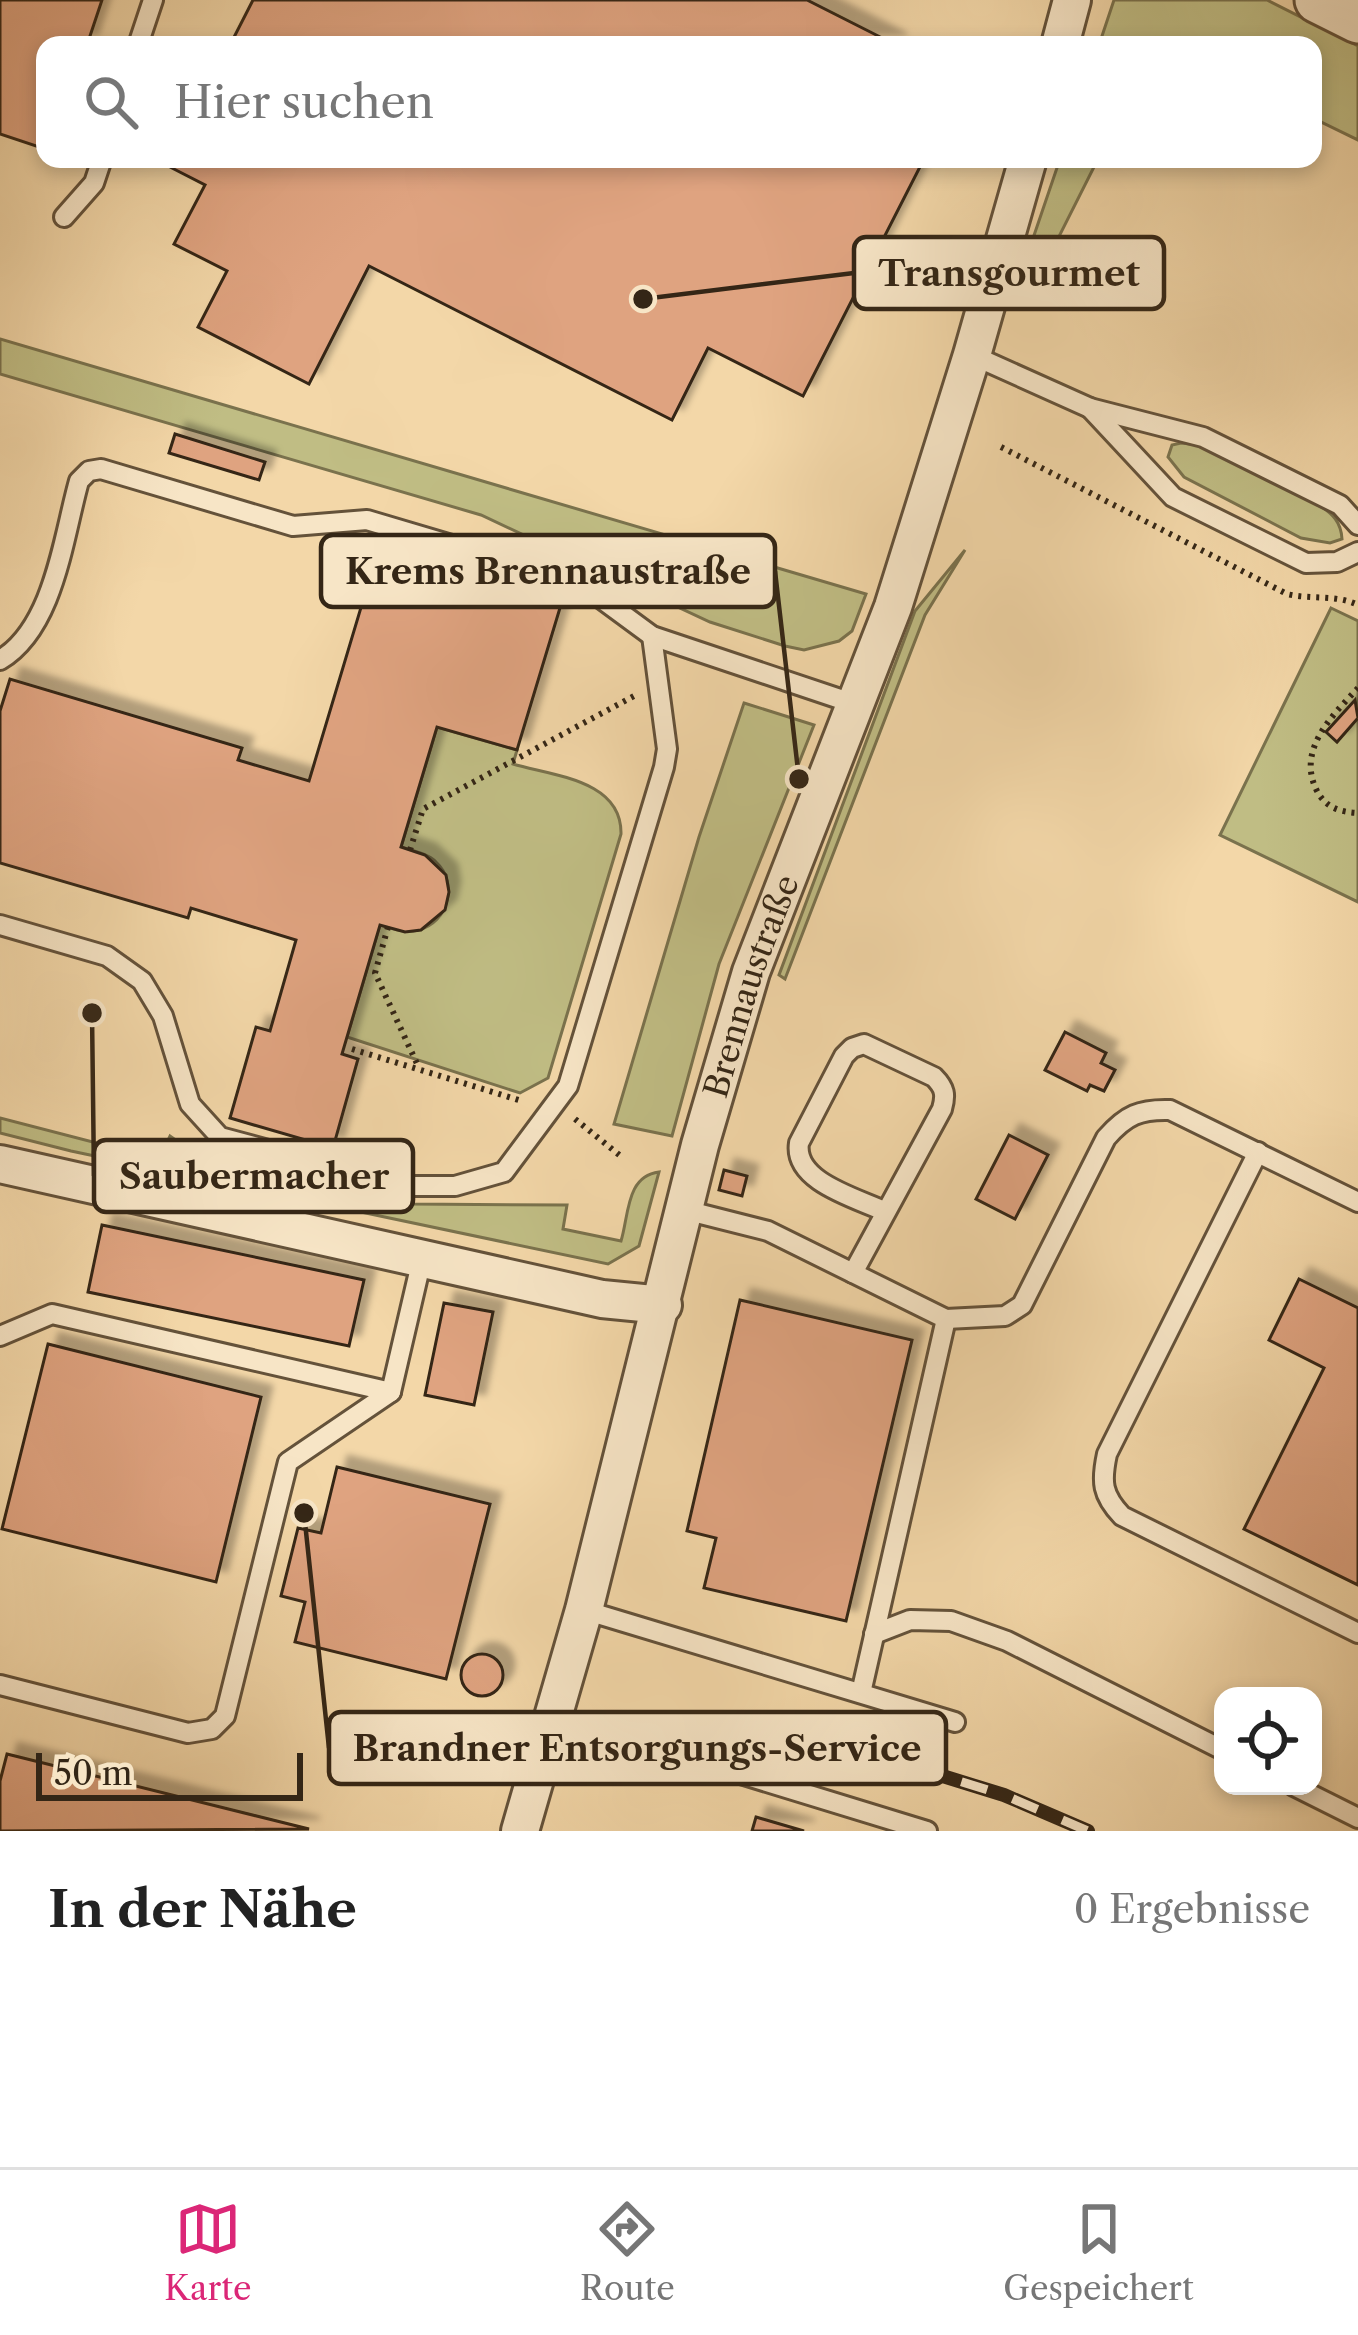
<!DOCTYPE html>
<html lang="de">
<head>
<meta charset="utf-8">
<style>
  :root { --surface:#fff; --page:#f6f6f6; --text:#222; --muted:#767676; --line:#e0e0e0; --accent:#db2777 }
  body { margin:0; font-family:"Libre Caslon Text",serif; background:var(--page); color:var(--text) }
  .controls { position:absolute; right:36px; bottom:36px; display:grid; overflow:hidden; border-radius:24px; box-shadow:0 6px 18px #0003 }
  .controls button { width:108px; height:108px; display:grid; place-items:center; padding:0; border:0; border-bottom:3px solid var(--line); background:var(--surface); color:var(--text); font:60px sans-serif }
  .scale { position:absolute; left:36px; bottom:30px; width:267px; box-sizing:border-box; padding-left:12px; border:6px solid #342616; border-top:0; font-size:33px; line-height:42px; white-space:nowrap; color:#342616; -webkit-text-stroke:9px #f7e5c6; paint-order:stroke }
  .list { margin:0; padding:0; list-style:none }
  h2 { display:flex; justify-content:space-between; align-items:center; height:156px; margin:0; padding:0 48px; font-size:51px }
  h2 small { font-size:39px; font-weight:400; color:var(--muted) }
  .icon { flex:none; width:66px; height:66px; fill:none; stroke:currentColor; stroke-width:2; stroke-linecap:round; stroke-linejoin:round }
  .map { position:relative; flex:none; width:1358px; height:1831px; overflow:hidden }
  .search { position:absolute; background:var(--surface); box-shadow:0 6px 18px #0003; left:36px; right:36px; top:36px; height:132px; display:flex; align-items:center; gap:30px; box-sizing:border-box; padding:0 42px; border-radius:24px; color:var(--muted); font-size:45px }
  .sheet { height:336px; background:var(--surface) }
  nav { display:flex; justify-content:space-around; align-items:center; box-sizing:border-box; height:168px; border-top:3px solid var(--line); background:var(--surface); font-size:33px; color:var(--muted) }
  nav a { display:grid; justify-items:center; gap:6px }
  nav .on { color:var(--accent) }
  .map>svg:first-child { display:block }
  .green { fill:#c0bd84; stroke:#7a724d; stroke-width:3 }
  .building { fill:#dfa380; stroke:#342616; stroke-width:3; filter:url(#shadow) }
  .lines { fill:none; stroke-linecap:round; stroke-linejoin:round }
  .service-casing { stroke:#64523a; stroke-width:24 }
  .minor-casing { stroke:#64523a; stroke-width:42 }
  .tertiary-casing { stroke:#64523a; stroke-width:51 }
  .path { stroke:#342616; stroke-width:6; stroke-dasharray:3 6; stroke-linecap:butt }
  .service { stroke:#f7e5c6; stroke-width:18 }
  .minor { stroke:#f7e5c6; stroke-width:36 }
  .tertiary { stroke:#f7e5c6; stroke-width:45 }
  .rail-casing { stroke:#342616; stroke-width:14 }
  .rail { stroke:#f7e5c6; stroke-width:9; stroke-dasharray:27; stroke-linecap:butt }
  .labels { text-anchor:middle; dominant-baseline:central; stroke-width:9; stroke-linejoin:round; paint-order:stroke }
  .street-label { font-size:33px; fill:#342616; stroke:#f7e5c6 }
  .leader { fill:none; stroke:#342616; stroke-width:4.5 }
  .callout-dot { fill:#342616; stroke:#f7e5c6; stroke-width:4.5 }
  .callout { fill:#f7e5c6; stroke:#342616; stroke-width:4.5 }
  .callout-label { font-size:36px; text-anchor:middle; font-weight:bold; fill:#342616 }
</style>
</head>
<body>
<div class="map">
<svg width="1358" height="1831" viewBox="0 0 1358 1831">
  <defs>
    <filter id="shadow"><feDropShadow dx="11" dy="-11" stdDeviation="3" flood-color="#0004"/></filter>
  </defs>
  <rect width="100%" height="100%" fill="#f3d7a8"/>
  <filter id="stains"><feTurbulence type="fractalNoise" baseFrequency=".00167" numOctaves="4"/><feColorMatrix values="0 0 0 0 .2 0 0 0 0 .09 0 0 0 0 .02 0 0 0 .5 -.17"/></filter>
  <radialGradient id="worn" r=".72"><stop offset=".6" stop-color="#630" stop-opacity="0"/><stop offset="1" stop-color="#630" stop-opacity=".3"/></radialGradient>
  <!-- green -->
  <g class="green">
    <path d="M1114 0H1267L1358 46V140L1313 118V45H1099Z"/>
    <path d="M1060 159H1098L1023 308 1034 260 1027 256Z"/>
    <path d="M0 339 866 594 852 631 839 641 804 650 785 646 710 622 481 515 0 374Z"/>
    <path d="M1181 443 1199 445 1319 505C1333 514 1341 522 1342 539L1330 543 1301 538 1184 477 1168 457 1172 445Z"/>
    <path d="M965 550 925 615 785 979 779 975 915 611Z"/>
    <path d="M1331 608 1358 621V902L1220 835Z"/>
    <path d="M744 703 814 725 719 964 672 1136 614 1124 699 837Z"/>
    <path d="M437 727 517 750 513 764C554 776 622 780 621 834L548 1078 520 1093 347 1037 380 925C392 928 405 934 418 930 448 923 459 883 436 862 427 853 412 851 401 847Z"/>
    <path d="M0 1118 139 1154C155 1154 163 1152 170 1136L187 1148 365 1199 409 1204 567 1205 563 1229 621 1241C629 1215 626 1176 659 1172L639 1246 608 1264 71 1151 0 1133Z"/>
  </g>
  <!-- building -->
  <g class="building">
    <path d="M0 0H102L87 45H45V149L0 134Z"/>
    <path d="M253 0H807L896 45H230Z"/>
    <path d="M172 159H924L803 396 708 348 672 420 369 266 309 384 198 327 227 271 174 244 205 185 168 166Z"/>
    <path d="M175 434 265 462 259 480 169 453Z"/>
    <path d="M380 544 563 598 517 750 437 727 401 847 425 855 446 875 449 892 445 910 421 930 405 932 380 925 342 1054 358 1059 333 1148 230 1118 256 1027 270 1031 296 940 191 908 188 918 0 863V711L10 679 242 748 238 760 309 781Z"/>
    <path d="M1355 700 1358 718 1337 742 1326 732Z"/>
    <path d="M1065 1032 1106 1053 1101 1063 1115 1070 1104 1091 1090 1085 1087 1091 1045 1070Z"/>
    <path d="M1009 1135 1048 1155 1015 1219 976 1199Z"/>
    <path d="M724 1170 747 1176 742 1196 719 1190Z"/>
    <path d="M102 1225 364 1280 349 1346 88 1292Z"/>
    <path d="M1299 1279 1358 1308V1585L1244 1529 1324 1368 1269 1340Z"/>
    <path d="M740 1300 912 1340 846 1621 704 1588 716 1538 687 1531Z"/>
    <path d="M444 1303 493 1312 474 1405 425 1395Z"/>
    <path d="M48 1344 261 1397 216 1582 2 1529Z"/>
    <path d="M337 1467 490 1504 446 1679 295 1642 305 1602 281 1596 298 1528 321 1533Z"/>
    <circle cx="482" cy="1675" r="21"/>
    <path d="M7 1754 309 1829 0 1831V1781Z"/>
    <path d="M756 1817 804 1831H752Z"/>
  </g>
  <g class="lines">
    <defs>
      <g id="service">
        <path d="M138 45 153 0"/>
        <path d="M64 217 94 183 102 159"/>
        <path d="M972 355 1090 408 1203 437 1340 505 1358 525"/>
        <path d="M1090 408 1173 497 1306 563 1337 562 1358 552"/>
        <path d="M0 660C54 628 63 538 79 481L89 471 101 469 293 526 367 520 580 583 652 636 855 704"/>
        <path d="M0 925 107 956 142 981 163 1016 190 1104 220 1137 402 1186H455L504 1172 568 1086 664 767 667 749 652 636"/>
        <path d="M1258 1152 1107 1454C1101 1482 1102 1495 1122 1516L1358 1633"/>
        <path d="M685 1210 768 1231 946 1319 861 1693"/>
        <path d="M853 1273 942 1109C946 1095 945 1088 934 1077L864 1044 852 1048 844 1056 799 1143C793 1182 857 1198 886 1212"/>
        <path d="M946 1319 1005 1316 1022 1305 1106 1138C1126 1115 1140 1109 1170 1110L1358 1202"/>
        <path d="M0 1336 52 1314 391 1392"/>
        <path d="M584 1610 955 1722"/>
        <path d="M874 1634 910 1620 951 1621 1007 1641 1223 1750"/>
        <path d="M0 1685 188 1733 212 1729 225 1716 288 1462 391 1392 422 1259"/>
        <path d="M731 1771 927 1831"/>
        <path d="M1294 1786 1358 1818"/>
      </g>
      <g id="minor">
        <path d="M1060 45 1072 0"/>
        <path d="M0 1164 602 1299 663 1305"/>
        <path id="s1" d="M520 1831 584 1610 700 1145 751 972 893 607 972 355 1028 159"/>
      </g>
      <path id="tertiary" d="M1318 0 1358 20"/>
    </defs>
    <!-- service casing -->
    <use href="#service" class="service-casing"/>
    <!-- minor casing -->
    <use href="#minor" class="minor-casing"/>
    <!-- tertiary casing -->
    <use href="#tertiary" class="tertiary-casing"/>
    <!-- path -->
    <g class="path">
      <path d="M1001 447 1287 594C1311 600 1336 594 1358 605"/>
      <path d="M1358 688C1332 716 1296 750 1317 791 1326 808 1340 812 1358 813"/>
      <path d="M410 850 423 809 636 695"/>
      <path d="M388 927 375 973 419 1068"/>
      <path d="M352 1049 522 1101"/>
      <path d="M575 1119 623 1158"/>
    </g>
    <!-- service -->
    <use href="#service" class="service"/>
    <!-- minor -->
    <use href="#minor" class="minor"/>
    <!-- tertiary -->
    <use href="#tertiary" class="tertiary"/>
    <defs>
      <path id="rail" d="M755 1718 1004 1795 1088 1831"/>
    </defs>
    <!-- rail casing -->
    <use href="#rail" class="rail-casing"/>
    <!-- rail -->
    <use href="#rail" class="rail"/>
  </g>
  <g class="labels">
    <!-- street labels -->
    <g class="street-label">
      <text stroke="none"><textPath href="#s1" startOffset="876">Brennaustraße</textPath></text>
    </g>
  </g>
  <!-- callouts -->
  <path class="leader" d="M643 299L854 273M799 779L775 571M92 1013L94 1176M304 1513L329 1748"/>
  <g class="callout-dot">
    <circle cx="643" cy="299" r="12"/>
    <circle cx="799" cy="779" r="12"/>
    <circle cx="92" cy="1013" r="12"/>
    <circle cx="304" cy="1513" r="12"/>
  </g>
  <g class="callout">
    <rect x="854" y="237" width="310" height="72" rx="12"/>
    <rect x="321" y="535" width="454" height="72" rx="12"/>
    <rect x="94" y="1140" width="319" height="72" rx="12"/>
    <rect x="329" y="1712" width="617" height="72" rx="12"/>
  </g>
  <g class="callout-label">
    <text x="1009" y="286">Transgourmet</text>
    <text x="548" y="584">Krems Brennaustraße</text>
    <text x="254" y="1189">Saubermacher</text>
    <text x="637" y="1761">Brandner Entsorgungs-Service</text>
  </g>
  <rect width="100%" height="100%" filter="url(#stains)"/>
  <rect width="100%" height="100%" fill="url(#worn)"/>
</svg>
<div class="controls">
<button><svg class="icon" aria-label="locate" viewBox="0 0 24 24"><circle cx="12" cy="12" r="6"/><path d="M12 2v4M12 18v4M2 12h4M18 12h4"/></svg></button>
</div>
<div class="scale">50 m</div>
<div class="search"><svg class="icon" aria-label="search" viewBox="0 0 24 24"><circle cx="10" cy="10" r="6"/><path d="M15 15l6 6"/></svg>Hier suchen</div>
</div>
<section class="sheet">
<h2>In der Nähe<small>0 Ergebnisse</small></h2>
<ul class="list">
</ul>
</section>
<nav>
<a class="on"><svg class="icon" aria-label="map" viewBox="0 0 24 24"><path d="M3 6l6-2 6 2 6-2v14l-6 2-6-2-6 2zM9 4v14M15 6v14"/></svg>Karte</a>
<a><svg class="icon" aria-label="directions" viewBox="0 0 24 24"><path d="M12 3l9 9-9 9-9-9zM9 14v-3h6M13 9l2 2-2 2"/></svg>Route</a>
<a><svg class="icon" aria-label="saved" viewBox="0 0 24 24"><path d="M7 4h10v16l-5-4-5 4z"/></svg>Gespeichert</a>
</nav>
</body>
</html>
